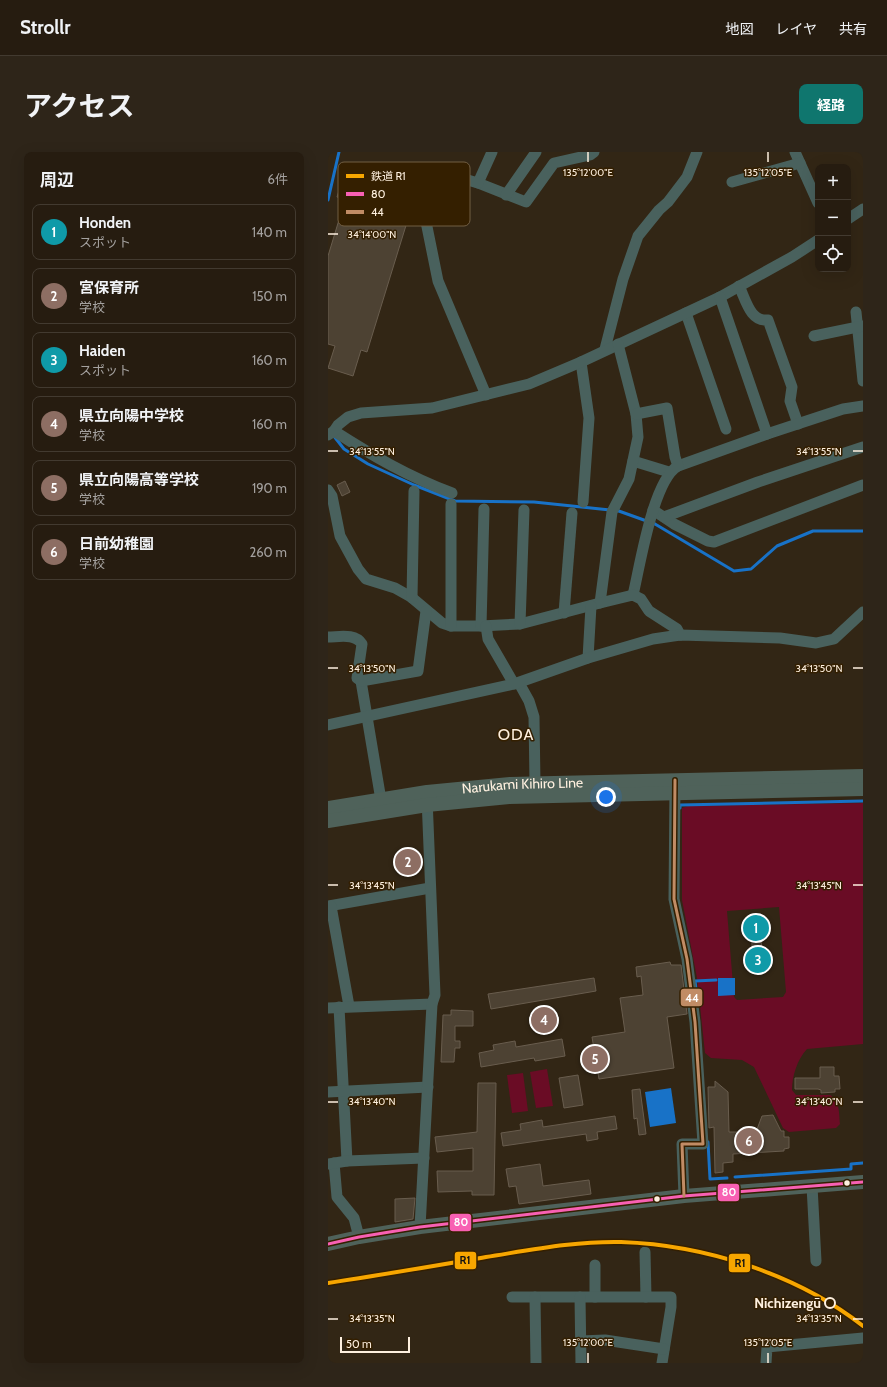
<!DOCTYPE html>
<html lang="ja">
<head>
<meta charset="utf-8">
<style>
  :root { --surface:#261c10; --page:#2e2519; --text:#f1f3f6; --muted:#a4a19f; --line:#423a30; --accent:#0f766e }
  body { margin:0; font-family:Cabin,"Noto Sans JP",sans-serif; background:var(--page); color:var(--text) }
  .controls { position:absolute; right:12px; top:12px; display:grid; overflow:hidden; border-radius:8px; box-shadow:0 4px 16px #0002 }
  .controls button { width:36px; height:36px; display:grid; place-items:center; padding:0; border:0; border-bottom:1px solid var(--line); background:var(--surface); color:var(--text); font:20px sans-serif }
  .scale { position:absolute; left:12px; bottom:10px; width:70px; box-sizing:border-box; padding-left:4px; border:2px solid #fef0df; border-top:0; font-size:11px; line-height:14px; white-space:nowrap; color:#fef0df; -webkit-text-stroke:3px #341f00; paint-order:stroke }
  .you { position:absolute; left:278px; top:645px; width:14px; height:14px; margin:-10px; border:3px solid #fff; border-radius:50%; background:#1a73e8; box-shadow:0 0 0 6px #1a73e833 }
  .badge { display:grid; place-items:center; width:26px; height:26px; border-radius:50%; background:var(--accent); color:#fff; font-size:13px; font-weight:700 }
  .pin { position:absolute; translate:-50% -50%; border:2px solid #fff; box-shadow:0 1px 4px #0006 }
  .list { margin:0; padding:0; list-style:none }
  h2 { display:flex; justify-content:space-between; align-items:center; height:52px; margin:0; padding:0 16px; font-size:17px }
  h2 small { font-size:13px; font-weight:400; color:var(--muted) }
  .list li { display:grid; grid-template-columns:26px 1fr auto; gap:12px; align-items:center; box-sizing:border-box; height:56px; margin:0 8px 8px; padding:0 8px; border:1px solid var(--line); border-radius:8px }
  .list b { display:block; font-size:15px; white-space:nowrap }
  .list p { margin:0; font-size:13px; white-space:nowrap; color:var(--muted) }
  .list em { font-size:13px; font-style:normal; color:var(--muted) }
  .icon { flex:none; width:22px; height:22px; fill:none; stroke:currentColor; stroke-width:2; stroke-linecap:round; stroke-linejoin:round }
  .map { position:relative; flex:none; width:535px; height:1211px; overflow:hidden; border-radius:8px }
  header { display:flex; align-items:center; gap:24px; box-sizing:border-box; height:56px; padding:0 20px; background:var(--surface); border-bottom:1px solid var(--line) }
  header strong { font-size:19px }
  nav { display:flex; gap:22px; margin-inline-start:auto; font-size:14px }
  .intro { display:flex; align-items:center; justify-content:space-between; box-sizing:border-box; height:96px; padding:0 24px }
  h1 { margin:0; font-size:28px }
  .button { padding:10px 18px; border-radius:8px; background:var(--accent); color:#fff; font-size:14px; font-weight:700 }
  main { display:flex; gap:24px; padding:0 24px }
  aside { flex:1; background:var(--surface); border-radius:8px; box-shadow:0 4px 16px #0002 }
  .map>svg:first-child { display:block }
  .green { fill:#6a0c25; fill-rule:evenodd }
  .water { fill:#1872c7 }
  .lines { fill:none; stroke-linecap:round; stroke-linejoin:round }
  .stream { stroke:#1872c7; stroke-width:3 }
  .building { fill:#4d4233; stroke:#695d4e }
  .minor { stroke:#49615d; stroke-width:11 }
  .major { stroke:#4f625a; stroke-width:14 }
  .bus-1-casing { stroke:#341f00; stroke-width:6 }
  .bus-2-casing { stroke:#341f00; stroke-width:6 }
  .bus-1 { stroke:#f860b3; stroke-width:3 }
  .bus-2 { stroke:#c18c65; stroke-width:3 }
  .rail-1-casing { stroke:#341f00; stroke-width:7 }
  .rail-1 { stroke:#f7a600; stroke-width:4 }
  .ticks { fill:none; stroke:#fef0df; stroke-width:1.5 }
  .bus-dot { fill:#fef0df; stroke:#341f00; stroke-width:1.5 }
  .stop-dot { fill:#341f00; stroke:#fef0df; stroke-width:2 }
  .labels { text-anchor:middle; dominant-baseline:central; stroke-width:3; stroke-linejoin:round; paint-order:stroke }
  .street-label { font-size:14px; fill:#fef0df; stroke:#341f00 }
  .stop-label { font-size:14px; font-weight:bold; fill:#fef0df; stroke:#341f00; text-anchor:end }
  .quarter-label { font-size:16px; letter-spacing:1px; fill:#fef0df; stroke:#341f00 }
  .key { fill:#341f00; stroke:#715e43; stroke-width:1 }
  .key-label { font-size:11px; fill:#fef0df }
  .ticks-label { font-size:10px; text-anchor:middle; fill:#fef0df; stroke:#341f00; stroke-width:3; stroke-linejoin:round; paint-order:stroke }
  .line-badge { stroke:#341f00; stroke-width:1.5 }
  .badge-label { font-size:11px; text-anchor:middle; font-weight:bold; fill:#fff }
  .pale-badge-label { font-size:11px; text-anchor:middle; font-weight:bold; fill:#111 }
</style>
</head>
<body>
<header>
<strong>Strollr</strong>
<nav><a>地図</a><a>レイヤ</a><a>共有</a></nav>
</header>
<div class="intro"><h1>アクセス</h1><a class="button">経路</a></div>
<main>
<aside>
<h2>周辺<small>6件</small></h2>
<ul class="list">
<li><span class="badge" style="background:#0f9aa8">1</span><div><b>Honden</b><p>スポット</p></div><em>140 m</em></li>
<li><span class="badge" style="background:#8d6e63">2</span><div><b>宮保育所</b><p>学校</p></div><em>150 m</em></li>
<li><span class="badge" style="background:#0f9aa8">3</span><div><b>Haiden</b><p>スポット</p></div><em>160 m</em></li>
<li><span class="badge" style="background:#8d6e63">4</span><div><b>県立向陽中学校</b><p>学校</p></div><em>160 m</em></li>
<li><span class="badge" style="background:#8d6e63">5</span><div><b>県立向陽高等学校</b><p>学校</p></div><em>190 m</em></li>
<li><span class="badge" style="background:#8d6e63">6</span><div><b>日前幼稚園</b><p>学校</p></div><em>260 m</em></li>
</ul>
</aside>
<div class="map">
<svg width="535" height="1211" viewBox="0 0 535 1211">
  <rect width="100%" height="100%" fill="#322615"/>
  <!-- green -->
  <g class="green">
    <path d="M535 651V892L479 897C469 908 464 924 464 938L468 943H502C512 949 511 961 512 972L508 976 461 980 455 976 426 915 414 908 383 906 377 901 369 826 354 748V656L360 654ZM451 755 458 840 455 845 409 848 406 845 399 759Z"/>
    <path d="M219 917 225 954 208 956 202 920Z"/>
    <path d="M195 921 200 959 184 961 179 923Z"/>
  </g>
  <!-- water -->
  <g class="water">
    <path d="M390 826H407V843L390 844Z"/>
    <path d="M343 936 348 971 322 975 317 940Z"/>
  </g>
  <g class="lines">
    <!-- stream -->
    <g class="stream">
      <path d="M0 48 11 0"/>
      <path d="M5 283 16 297 40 312 86 333 127 349 206 350 282 358"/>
      <path d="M288 358 327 372 406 419 423 417 449 394 485 379H535"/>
      <path d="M352 656V653L535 649"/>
      <path d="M368 837 367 829 388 828"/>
      <path d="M380 990 382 1027 399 1026"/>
      <path d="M407 1025 523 1017V1012L535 1011"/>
    </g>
  </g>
  <!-- building -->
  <g class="building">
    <path d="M17 19 88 41 39 200 33 198 25 224 0 216 7 194 0 192V104L14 58 11 57 14 47 9 45Z"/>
    <path d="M17 329 22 340 14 344 9 333Z"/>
    <path d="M437 768 438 782 433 783 434 802H437L438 813 423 814 422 803H425L423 783 418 784 417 769Z"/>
    <path d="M342 810 343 813H353L359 862 339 865 346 916 271 927 264 885 297 880 292 846 315 843 313 824 309 825 308 815Z"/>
    <path d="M266 826 268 839 163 857 160 842Z"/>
    <path d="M123 858 145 859V874H127V889H132V896H127L126 910H113L115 863H123Z"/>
    <path d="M234 887 237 904 207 909 206 906 153 915 151 901 166 898 165 893 187 889 188 895Z"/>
    <path d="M492 915H506V924H511L512 937H507V940L493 941V938L490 937H467V926H492Z"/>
    <path d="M250 923 255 953 236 956 231 926Z"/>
    <path d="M387 929 400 940 401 980H428L434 964 445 963 453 979H456V985H461V996L456 997V999L405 1002V1010L395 1011V1020L387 1021 386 975 381 976 380 935H387Z"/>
    <path d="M150 931H168L166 1043H144V1039L110 1040 109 1019H145V996L109 1000 107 985 149 980Z"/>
    <path d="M312 937 318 982 311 983 309 966 306 967 304 938Z"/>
    <path d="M287 964 289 977 269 980 270 987 259 989 258 982 175 994 173 981 193 978 192 972 214 968 215 975Z"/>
    <path d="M212 1012 215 1034 261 1028 263 1042 191 1052 188 1034 181 1035 178 1017Z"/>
    <path d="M87 1046 85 1067 67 1070V1047Z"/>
  </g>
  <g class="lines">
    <!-- minor -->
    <g class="minor">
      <path d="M467 0 490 51"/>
      <path d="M404 30 472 11"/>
      <path d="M150 31 198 50 226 11 262 3 266 0"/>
      <path d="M178 43 208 0"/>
      <path d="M520 67 535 57"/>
      <path d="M411 134C418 148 422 170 440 168L464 235 462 249 470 272"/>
      <path d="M528 160 535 229"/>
      <path d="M358 161 398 277"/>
      <path d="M486 184 535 174"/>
      <path d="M277 197 295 127 310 84 331 58 340 50 359 25 369 0"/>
      <path d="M253 210 261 266 255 350"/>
      <path d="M158 243 110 129 95 55 112 20 150 31 164 0"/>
      <path d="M6 279C45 304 81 325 124 341"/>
      <path d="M439 282 515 257 535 254"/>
      <path d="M0 283 6 279 10 273 20 265 33 261 104 256 201 232 253 210 392 145 464 105 490 88"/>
      <path d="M305 309 341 320"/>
      <path d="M350 314 439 282 392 145"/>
      <path d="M0 338 4 344 12 384 30 417 38 427 67 436 83 445 114 471 123 474H153L192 472 272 451 284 360 301 327 310 285 308 262 290 192"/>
      <path d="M325 358 346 372 380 389 386 390 535 333"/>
      <path d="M336 365 430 330 535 295"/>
      <path d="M305 443C312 414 325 328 350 314L347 305 339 256 308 262"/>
      <path d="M84 446 86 339"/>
      <path d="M272 451 305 443 313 447 321 459 349 477 352 483"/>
      <path d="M236 461 244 361"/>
      <path d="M192 472 196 358"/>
      <path d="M123 474V352"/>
      <path d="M153 474 156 357"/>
      <path d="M158 474 160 487 186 532"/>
      <path d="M0 485C11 485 27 481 34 492L29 526 33 529 54 654"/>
      <path d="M260 506 263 454"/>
      <path d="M33 529 90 519 98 459"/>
      <path d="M191 531 201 549 206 565 207 631"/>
      <path d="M0 573 186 532 260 506 325 487 352 483 452 486 488 491 506 487 535 460"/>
      <path d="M347 635 346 747 359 807 367 870 375 992H354L356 1044"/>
      <path d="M0 754 102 736"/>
      <path d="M3 754 21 854"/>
      <path d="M11 855 19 1009"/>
      <path d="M0 856 104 852"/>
      <path d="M0 940 100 935"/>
      <path d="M6 1011 9 1045 26 1066 31 1085"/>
      <path d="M0 1012 19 1009 96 1006"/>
      <path d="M484 1034 488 1109"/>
      <path d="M92 1075 104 852 107 843 99 646"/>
      <path d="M317 1100 318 1145"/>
      <path d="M267 1113V1145"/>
      <path d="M184 1145H343V1155L334 1211"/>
      <path d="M207 1145 208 1211"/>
      <path d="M252 1145 253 1211"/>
      <path d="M253 1189 277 1188 336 1197"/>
      <path d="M438 1211 439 1195 535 1186"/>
    </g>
    <!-- major -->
    <g class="major">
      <path id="s1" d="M0 656 99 640 182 632 535 624"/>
      <path d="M0 669 99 653 181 645 535 637"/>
      <path d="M0 1092 31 1085 92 1075 356 1044 535 1030"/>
    </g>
    <defs>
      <path id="bus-1" d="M0 1092 31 1085 92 1075 356 1044 535 1030"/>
      <path id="bus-2" d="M347 628 346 747 359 807 367 870 375 992H354L356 1044"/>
    </defs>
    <!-- bus-1 casing -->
    <use href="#bus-1" class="bus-1-casing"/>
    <!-- bus-2 casing -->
    <use href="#bus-2" class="bus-2-casing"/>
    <!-- bus-1 -->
    <use href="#bus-1" class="bus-1"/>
    <!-- bus-2 -->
    <use href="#bus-2" class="bus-2"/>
    <defs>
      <path id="rail-1" d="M0 1131C53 1123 105 1114 158 1105 203 1098 248 1089 293 1090 377 1093 469 1122 535 1174"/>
    </defs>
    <!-- rail-1 casing -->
    <use href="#rail-1" class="rail-1-casing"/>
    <!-- rail-1 -->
    <use href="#rail-1" class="rail-1"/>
  </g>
  <!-- ticks -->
  <path class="ticks" d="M260 0V10M440 0V10M0 82H10M0 299H10M525 299H535M0 516H10M525 516H535M0 733H10M525 733H535M0 950H10M525 950H535M0 1167H10M525 1167H535M260 1201V1211M440 1201V1211"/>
  <!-- markers -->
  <g class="bus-dot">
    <circle cx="519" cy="1031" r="3.5"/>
    <circle cx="329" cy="1047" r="3.5"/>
  </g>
  <circle class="stop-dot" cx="502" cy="1151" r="5"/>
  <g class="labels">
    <!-- street labels -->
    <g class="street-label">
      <text stroke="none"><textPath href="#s1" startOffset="196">Narukami Kihiro Line</textPath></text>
    </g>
    <!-- stop labels -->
    <g class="stop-label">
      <text x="493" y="1151">Nichizengū</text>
    </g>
    <!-- quarter labels -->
    <g class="quarter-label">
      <text x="188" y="582">ODA</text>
    </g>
  </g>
  <!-- legend -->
  <rect x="10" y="10" width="132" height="64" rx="6" class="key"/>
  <rect x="18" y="22" width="18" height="4" fill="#f7a600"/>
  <rect x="18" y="40" width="18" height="4" fill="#f860b3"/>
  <rect x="18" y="58" width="18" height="4" fill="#c18c65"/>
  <g class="key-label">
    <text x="43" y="28">鉄道 R1</text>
    <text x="43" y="46">80</text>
    <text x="43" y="64">44</text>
  </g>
  <g class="ticks-label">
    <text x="260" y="24">135°12'00"E</text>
    <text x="440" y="24">135°12'05"E</text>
    <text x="44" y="86">34°14'00"N</text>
    <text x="44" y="303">34°13'55"N</text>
    <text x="491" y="303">34°13'55"N</text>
    <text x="44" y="520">34°13'50"N</text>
    <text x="491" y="520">34°13'50"N</text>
    <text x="44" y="737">34°13'45"N</text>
    <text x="491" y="737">34°13'45"N</text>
    <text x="44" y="953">34°13'40"N</text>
    <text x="491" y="953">34°13'40"N</text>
    <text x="44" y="1170">34°13'35"N</text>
    <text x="491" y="1170">34°13'35"N</text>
    <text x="260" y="1194">135°12'00"E</text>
    <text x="440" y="1194">135°12'05"E</text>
  </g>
  <g class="line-badge">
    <rect x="352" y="836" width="23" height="19" rx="4" fill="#c18c65"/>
    <rect x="389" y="1031" width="23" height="19" rx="4" fill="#f860b3"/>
    <rect x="121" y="1061" width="23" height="19" rx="4" fill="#f860b3"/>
    <rect x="126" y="1099" width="23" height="19" rx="4" fill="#f7a600"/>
    <rect x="400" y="1101" width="23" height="20" rx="4" fill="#f7a600"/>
  </g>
  <g class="badge-label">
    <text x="364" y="850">44</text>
    <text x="401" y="1044">80</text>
    <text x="133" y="1074">80</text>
  </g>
  <g class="pale-badge-label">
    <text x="137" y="1112">R1</text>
    <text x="412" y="1115">R1</text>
  </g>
</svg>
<div class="controls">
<button>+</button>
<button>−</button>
<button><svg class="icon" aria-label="locate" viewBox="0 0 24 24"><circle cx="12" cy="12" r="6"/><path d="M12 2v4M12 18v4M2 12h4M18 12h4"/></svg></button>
</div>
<div class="scale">50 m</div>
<div class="you"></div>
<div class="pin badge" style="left:428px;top:776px;background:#0f9aa8">1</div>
<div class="pin badge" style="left:80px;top:710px;background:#8d6e63">2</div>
<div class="pin badge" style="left:430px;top:808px;background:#0f9aa8">3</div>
<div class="pin badge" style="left:216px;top:868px;background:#8d6e63">4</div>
<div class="pin badge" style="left:267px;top:907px;background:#8d6e63">5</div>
<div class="pin badge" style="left:421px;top:989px;background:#8d6e63">6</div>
</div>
</main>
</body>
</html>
